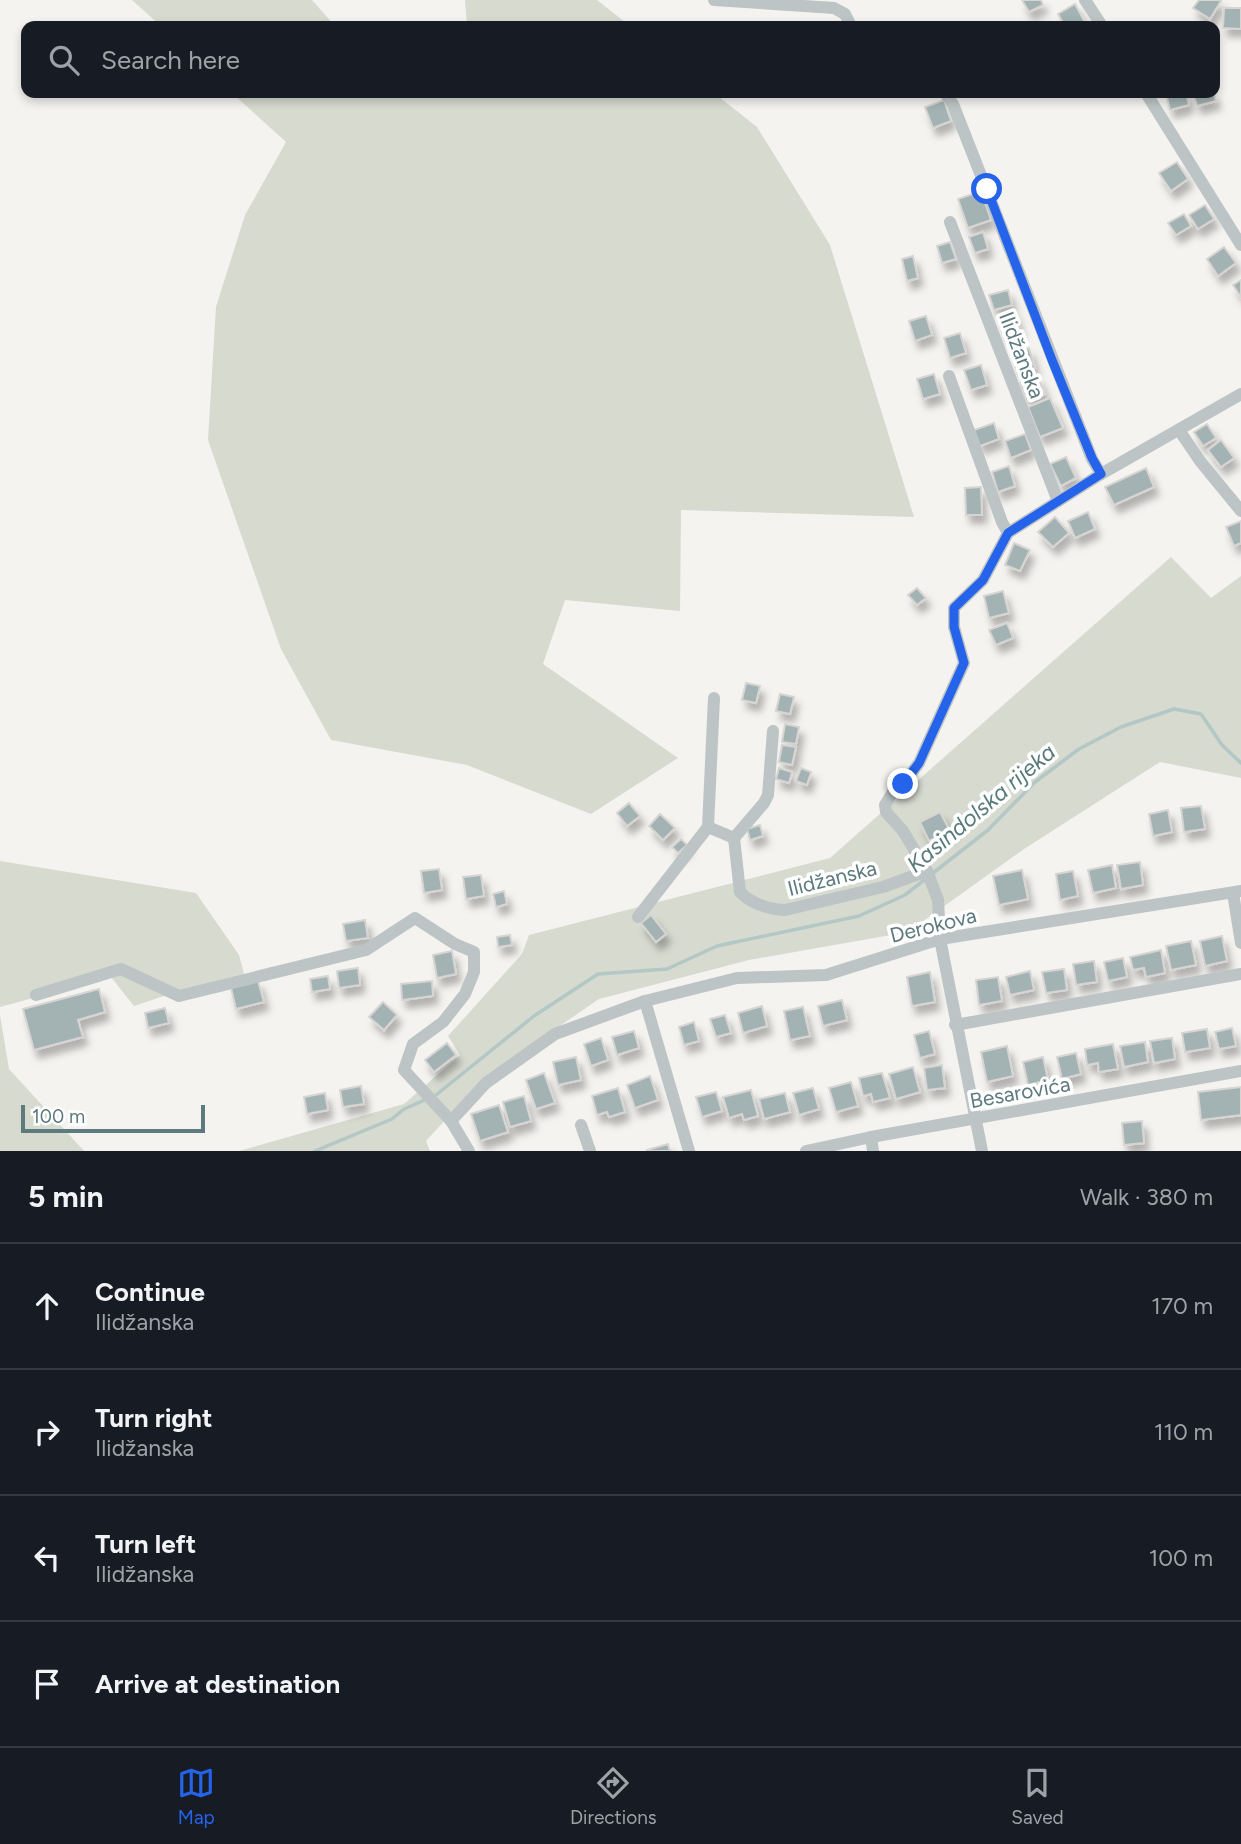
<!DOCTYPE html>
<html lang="en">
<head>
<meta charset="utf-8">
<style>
  :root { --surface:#171b24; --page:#20242c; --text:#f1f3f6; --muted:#9ea1a6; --line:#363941; --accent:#2563eb }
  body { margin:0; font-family:Figtree,sans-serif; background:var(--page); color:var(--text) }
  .scale { position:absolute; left:21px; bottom:18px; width:184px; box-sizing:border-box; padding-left:7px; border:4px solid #5d7a7e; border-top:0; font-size:19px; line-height:24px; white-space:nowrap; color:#5d7a7e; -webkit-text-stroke:5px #fff; paint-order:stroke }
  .stop { position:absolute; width:21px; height:21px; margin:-16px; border:5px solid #2563eb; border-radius:50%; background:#fff }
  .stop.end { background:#2563eb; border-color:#fff; box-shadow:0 2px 7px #0008 }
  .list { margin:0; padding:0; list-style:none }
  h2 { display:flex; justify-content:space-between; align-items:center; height:91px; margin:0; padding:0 28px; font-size:30px }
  h2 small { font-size:23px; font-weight:400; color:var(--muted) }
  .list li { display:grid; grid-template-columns:46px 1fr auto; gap:21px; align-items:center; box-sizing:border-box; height:126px; padding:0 28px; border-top:2px solid var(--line) }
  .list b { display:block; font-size:26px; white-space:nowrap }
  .list p { margin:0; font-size:23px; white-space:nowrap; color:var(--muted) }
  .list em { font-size:23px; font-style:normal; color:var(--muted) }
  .icon { flex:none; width:38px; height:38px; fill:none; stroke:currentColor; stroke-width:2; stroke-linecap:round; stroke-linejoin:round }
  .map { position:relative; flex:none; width:1241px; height:1151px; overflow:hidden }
  .search { position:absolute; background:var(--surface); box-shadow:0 4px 10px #0003; left:21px; right:21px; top:21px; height:77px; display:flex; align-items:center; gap:18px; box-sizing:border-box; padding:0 24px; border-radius:14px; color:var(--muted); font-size:26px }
  .sheet { height:595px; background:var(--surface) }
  nav { display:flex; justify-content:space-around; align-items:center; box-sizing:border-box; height:98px; border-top:2px solid var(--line); background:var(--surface); font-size:19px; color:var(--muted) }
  nav a { display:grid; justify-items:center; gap:4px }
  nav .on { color:var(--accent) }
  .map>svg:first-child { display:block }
  .green { fill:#d6dacf }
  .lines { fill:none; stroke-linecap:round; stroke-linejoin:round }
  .stream { stroke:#b2c7c6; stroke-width:3.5 }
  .building { fill:#a3b2b3; stroke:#d6d5d3; stroke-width:2; filter:url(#shadow) }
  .street { stroke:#bcc4c5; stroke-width:12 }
  .route { stroke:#2563eb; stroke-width:9 }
  .labels { text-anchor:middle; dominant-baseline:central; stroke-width:7; stroke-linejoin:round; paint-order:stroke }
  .street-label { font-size:21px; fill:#5d7a7e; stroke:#fff }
  .water-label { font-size:23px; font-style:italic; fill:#587b7a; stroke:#fff }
</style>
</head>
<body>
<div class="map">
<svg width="1241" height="1151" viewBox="0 0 1241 1151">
  <defs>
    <filter id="shadow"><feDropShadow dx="4.5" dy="8" stdDeviation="3.5" flood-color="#0004"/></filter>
  </defs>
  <rect width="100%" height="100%" fill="#f5f3f0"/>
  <!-- green -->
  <g class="green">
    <path d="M132 0H312L335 26H161Z"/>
    <path d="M465 0H597L630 26H467Z"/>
    <path d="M232 93H714L757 127 830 245 914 517 681 510 680 611 565 600 543 664 678 758 591 814 467 765 331 740 281 649 208 440 216 307 245 215 286 142Z"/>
    <path d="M1171 557 1211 598 1241 576V778L1160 762 1024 849 908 932 749 960 599 999 484 1078 426 1141 430 1151H239L404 1104 460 1055 448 1036 522 954 529 935 830 858Z"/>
    <path d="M0 861 196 893 239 955 244 974 182 990 134 1006 111 977 0 1007Z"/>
    <path d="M0 1015 9 1069 84 1151H0Z"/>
  </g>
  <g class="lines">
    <!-- stream -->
    <path class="stream" d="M315 1151 392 1119 404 1109 436 1095 534 1016 598 974 667 969 717 946 859 916 905 895 988 830 1035 782 1079 749 1121 727 1174 709 1201 714 1222 745 1241 763"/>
  </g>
  <!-- building -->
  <g class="building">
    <path d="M1022 0H1041L1043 5 1029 12Z"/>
    <path d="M1199 0H1219L1221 1 1210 19 1193 8Z"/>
    <path d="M1075 4 1087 26H1065L1058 14Z"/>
    <path d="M1224 8H1241V29L1223 28Z"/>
    <path d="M1166 93H1186L1189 105 1170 110Z"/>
    <path d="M1193 93H1214L1216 101 1197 106Z"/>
    <path d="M944 100 951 121 933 128 925 107Z"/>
    <path d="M1177 162 1188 179 1171 191 1159 173Z"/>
    <path d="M981 191 991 220 968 228 958 199Z"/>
    <path d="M1205 205 1214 219 1198 229 1189 215Z"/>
    <path d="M1184 214 1191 226 1176 235 1168 223Z"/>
    <path d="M983 232 988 249 975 253 969 237Z"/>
    <path d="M950 242 956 259 942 263 937 246Z"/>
    <path d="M1224 247 1236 263 1218 276 1207 259Z"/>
    <path d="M913 256 918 278 907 281 902 259Z"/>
    <path d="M1241 280V297L1233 285Z"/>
    <path d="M1008 290 1012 305 994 310 989 295Z"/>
    <path d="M1014 311 1020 331 1004 336 998 316Z"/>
    <path d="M926 316 932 335 915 341 909 321Z"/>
    <path d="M960 333 966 353 950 358 944 338Z"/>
    <path d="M1029 348 1035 368 1018 373 1012 353Z"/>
    <path d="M981 365 987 385 971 390 964 370Z"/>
    <path d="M934 374 940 394 923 399 917 379Z"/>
    <path d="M1038 376 1045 394 1027 401 1020 383Z"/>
    <path d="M1050 398 1063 428 1040 437 1028 407Z"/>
    <path d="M994 423 999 439 980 446 974 430Z"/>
    <path d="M1207 424 1216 438 1203 446 1194 432Z"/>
    <path d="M1025 434 1031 450 1011 458 1005 441Z"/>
    <path d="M1221 440 1234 458 1221 467 1208 450Z"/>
    <path d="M1066 457 1076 478 1061 486 1050 464Z"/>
    <path d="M1009 466 1015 486 998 492 992 472Z"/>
    <path d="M1146 468 1154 487 1114 505 1105 487Z"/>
    <path d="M981 487 982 515H966L965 488Z"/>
    <path d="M1088 512 1095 529 1075 538 1068 521Z"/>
    <path d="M1055 517 1069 533 1053 547 1038 532Z"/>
    <path d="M1241 521V543L1234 546 1226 527Z"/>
    <path d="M1014 543 1030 550 1020 571 1005 565Z"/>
    <path d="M917 588 926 598 917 605 908 595Z"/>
    <path d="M1003 591 1009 613 989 618 984 596Z"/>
    <path d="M1007 623 1013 638 996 645 989 630Z"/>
    <path d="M746 683 760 686 756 703 742 700Z"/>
    <path d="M780 694 794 697 790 714 776 711Z"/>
    <path d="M785 724 799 727 796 744 782 742Z"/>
    <path d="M782 745 796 747 792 765 779 762Z"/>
    <path d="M779 768 792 772 789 783 776 779Z"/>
    <path d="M801 768 811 772 807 785 796 781Z"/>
    <path d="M629 803 640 816 627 826 617 813Z"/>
    <path d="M1201 806 1205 829 1184 832 1181 808Z"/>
    <path d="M1168 810 1172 832 1153 836 1149 814Z"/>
    <path d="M940 812 950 831 929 841 920 822Z"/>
    <path d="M660 814 675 828 663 840 649 826Z"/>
    <path d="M760 825 763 836 750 840 747 829Z"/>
    <path d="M681 839 687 845 678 853 672 847Z"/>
    <path d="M1140 862 1143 885 1121 889 1117 865Z"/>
    <path d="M1112 865 1116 888 1093 893 1088 870Z"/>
    <path d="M439 869 442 890 424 893 421 871Z"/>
    <path d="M1022 870 1028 899 999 905 993 876Z"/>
    <path d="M1073 871 1078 896 1060 900 1056 874Z"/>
    <path d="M481 875 484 896 466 899 463 877Z"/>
    <path d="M504 891 507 904 496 907 493 894Z"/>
    <path d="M651 915 666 934 656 942 641 923Z"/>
    <path d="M365 920 368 938 346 941 343 924Z"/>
    <path d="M510 935 512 945 498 947 497 937Z"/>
    <path d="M1222 936 1227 961 1205 966 1200 941Z"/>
    <path d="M1191 941 1196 965 1171 970 1166 946Z"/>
    <path d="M1161 950 1165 973 1146 977 1144 968 1133 970 1130 957Z"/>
    <path d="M452 951 456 974 437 978 433 955Z"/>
    <path d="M1123 958 1127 977 1108 981 1104 962Z"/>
    <path d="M1094 961 1097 982 1076 985 1073 964Z"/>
    <path d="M358 968 360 985 339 988 337 971Z"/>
    <path d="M1064 969 1067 990 1046 993 1042 972Z"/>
    <path d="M1030 971 1034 990 1010 995 1006 977Z"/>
    <path d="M930 972 935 1002 912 1006 907 977Z"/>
    <path d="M328 976 330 989 312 992 310 979Z"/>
    <path d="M998 977 1002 1001 979 1005 976 980Z"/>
    <path d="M258 981 264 1002 236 1009 231 988Z"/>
    <path d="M432 981 433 996 402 1000 401 984Z"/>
    <path d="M99 989 105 1012 78 1020 83 1037 34 1050 23 1009Z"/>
    <path d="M842 1000 847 1020 823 1026 818 1006Z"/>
    <path d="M383 1002 397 1015 384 1030 369 1017Z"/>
    <path d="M762 1006 767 1026 743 1033 738 1013Z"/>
    <path d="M803 1007 810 1036 790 1040 784 1011Z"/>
    <path d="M165 1008 169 1023 148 1028 145 1013Z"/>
    <path d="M725 1015 731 1033 716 1037 710 1019Z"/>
    <path d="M694 1022 699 1041 684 1045 679 1027Z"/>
    <path d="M1232 1028 1236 1046 1219 1049 1215 1032Z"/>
    <path d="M1207 1029 1210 1048 1185 1052 1182 1033Z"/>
    <path d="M634 1031 639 1048 617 1055 612 1037Z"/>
    <path d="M929 1031 935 1054 920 1058 914 1035Z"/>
    <path d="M601 1038 608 1060 591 1066 584 1044Z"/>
    <path d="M1172 1038 1175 1059 1154 1063 1150 1041Z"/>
    <path d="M1145 1042 1148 1062 1124 1067 1120 1046Z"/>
    <path d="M447 1043 456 1055 434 1072 425 1060Z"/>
    <path d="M1113 1044 1118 1069 1099 1072 1098 1063 1087 1065 1085 1049Z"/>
    <path d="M1007 1046 1013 1076 987 1082 981 1052Z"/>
    <path d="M1076 1053 1081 1074 1062 1079 1057 1057Z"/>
    <path d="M576 1057 581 1080 558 1085 553 1062Z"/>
    <path d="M1043 1057 1048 1080 1028 1085 1023 1062Z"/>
    <path d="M942 1065 945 1088 927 1090 924 1068Z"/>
    <path d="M913 1067 920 1092 896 1099 889 1074Z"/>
    <path d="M544 1073 555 1103 536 1109 526 1080Z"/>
    <path d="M882 1073 890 1098 873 1102 871 1094 863 1096 859 1078Z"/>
    <path d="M650 1076 658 1100 635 1108 627 1085Z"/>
    <path d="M851 1082 858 1106 836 1112 829 1088Z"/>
    <path d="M361 1086 364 1104 343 1107 340 1090Z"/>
    <path d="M1241 1087V1115L1201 1120 1198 1092Z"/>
    <path d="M618 1088 625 1112 609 1117 607 1112 597 1115 592 1096Z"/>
    <path d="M813 1088 819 1109 799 1115 793 1093Z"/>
    <path d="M751 1090 758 1116 744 1120 742 1114 729 1118 723 1097Z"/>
    <path d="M716 1092 722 1111 702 1117 696 1097Z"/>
    <path d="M325 1093 328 1110 307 1114 304 1097Z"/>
    <path d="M785 1093 790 1112 764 1119 759 1099Z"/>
    <path d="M524 1096 531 1121 510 1127 503 1102Z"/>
    <path d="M499 1105 508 1132 480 1141 471 1114Z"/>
    <path d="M1142 1121 1144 1143 1124 1145 1122 1123Z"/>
    <path d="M668 1144 670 1151H647V1150Z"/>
  </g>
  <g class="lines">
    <!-- street -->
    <g class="street">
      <path d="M714 0 834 8 845 14 851 26"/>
      <path d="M1085 0 1102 26"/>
      <path d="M945 93 953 104 1092 459 1101 474"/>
      <path d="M1146 93 1241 245"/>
      <path d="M950 222 1058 501"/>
      <path d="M949 376 1002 522 1008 533"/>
      <path d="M1179 430 1200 461 1241 511"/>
      <path d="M773 731 768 795 764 803 734 838 740 892C752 904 768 909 785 910L883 887 927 871"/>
      <path d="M708 827 734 838"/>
      <path d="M1233 893 1241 943"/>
      <path d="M638 917 708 827 714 698"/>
      <path d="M36 995 121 969 179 996 366 950 415 918 455 944 474 952V972L465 994 443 1022 413 1044 404 1070 451 1121 469 1151"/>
      <path d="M645 1001 689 1151"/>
      <path d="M955 1025 1241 974"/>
      <path d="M451 1121 486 1083 555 1034 645 1001 737 978 826 975 940 939 1241 891"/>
      <path d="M581 1125 590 1151"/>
      <path d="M871 1137 873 1151"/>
      <path d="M806 1151 871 1137 1241 1071"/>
      <path d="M982 1151 940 939 938 900 927 871 903 831 886 812 885 805 894 790 903 784 919 763 964 663 954 627V608L983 580 1008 533 1101 474 1241 394"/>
    </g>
  </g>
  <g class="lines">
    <!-- route -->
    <path class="route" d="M903 784 919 763 964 663 954 627V608L983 580 1008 533 1101 474 1092 458 1052 360 987 189"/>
  </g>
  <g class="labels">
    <!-- street labels -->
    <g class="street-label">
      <text transform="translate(1022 355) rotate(69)">Ilidžanska</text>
      <text transform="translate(832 878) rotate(-14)">Ilidžanska</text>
      <text transform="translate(933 925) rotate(-14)">Derokova</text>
      <text transform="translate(1020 1092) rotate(-10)">Besarovića</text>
    </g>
    <!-- water labels -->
    <g class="water-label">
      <text transform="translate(981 808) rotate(-40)">Kasindolska rijeka</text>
    </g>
  </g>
</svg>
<div class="scale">100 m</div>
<div class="stop" style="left:987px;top:189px"></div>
<div class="stop end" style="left:903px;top:784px"></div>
<div class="search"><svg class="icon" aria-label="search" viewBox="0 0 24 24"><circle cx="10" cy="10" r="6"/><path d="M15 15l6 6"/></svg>Search here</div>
</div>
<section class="sheet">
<h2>5 min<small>Walk · 380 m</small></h2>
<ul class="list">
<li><svg class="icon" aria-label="ahead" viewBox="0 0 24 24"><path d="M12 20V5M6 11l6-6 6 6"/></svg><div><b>Continue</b><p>Ilidžanska</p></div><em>170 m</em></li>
<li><svg class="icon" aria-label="right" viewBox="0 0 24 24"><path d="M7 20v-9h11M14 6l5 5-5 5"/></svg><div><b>Turn right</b><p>Ilidžanska</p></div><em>110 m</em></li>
<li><svg class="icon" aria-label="left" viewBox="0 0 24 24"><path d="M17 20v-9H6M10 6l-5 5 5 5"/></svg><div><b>Turn left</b><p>Ilidžanska</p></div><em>100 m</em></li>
<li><svg class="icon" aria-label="arrive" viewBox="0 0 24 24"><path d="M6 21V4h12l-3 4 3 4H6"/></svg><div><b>Arrive at destination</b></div></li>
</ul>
</section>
<nav>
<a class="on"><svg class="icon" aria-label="map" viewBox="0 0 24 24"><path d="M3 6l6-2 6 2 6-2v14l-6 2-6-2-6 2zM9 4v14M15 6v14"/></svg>Map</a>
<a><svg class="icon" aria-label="directions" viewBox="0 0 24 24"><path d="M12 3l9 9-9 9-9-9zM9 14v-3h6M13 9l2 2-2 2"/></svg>Directions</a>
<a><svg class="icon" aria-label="saved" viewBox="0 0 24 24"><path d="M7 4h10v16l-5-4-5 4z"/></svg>Saved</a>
</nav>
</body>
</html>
